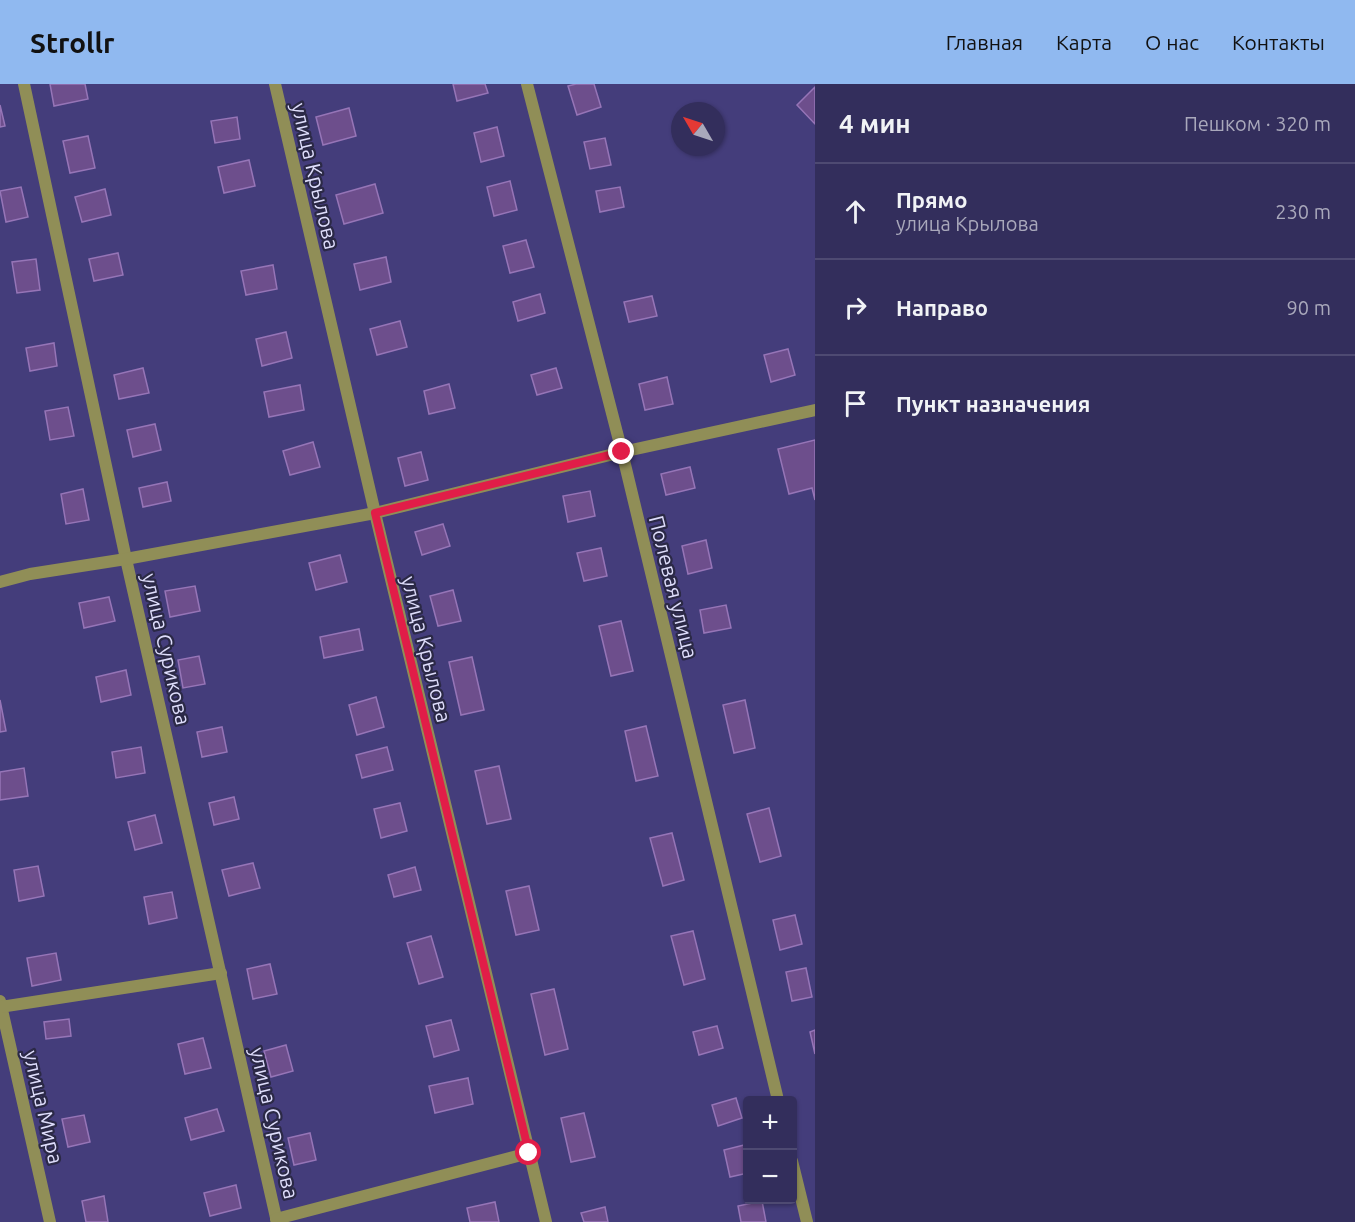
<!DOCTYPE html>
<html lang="ru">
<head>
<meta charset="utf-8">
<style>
  :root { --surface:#332e5c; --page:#3e3a65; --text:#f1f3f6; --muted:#a9a8bb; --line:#4e4a72; --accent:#90b9f0 }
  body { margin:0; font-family:Ubuntu,sans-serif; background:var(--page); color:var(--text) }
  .controls { position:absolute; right:18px; bottom:18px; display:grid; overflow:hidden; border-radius:6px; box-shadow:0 2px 4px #0004 }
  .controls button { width:54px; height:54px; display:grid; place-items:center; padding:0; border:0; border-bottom:2px solid var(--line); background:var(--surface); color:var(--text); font:30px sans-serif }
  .compass { position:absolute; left:671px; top:18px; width:54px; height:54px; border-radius:50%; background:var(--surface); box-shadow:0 2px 4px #0004; rotate:309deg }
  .stop { position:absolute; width:18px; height:18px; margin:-14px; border:4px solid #e11d48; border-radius:50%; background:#fff }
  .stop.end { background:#e11d48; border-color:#fff; box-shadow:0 2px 6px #0008 }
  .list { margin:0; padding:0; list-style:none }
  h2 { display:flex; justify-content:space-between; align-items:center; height:78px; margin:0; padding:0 24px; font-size:26px }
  h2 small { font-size:20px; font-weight:400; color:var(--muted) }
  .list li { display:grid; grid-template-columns:39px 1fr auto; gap:18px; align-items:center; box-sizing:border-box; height:96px; padding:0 24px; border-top:2px solid var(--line) }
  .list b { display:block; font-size:22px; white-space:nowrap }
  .list p { margin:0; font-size:20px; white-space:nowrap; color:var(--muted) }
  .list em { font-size:20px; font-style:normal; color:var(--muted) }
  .icon { flex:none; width:33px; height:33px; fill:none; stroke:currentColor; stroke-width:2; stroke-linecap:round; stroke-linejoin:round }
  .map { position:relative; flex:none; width:815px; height:1138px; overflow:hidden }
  header { display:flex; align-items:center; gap:36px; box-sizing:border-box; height:84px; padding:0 30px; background:var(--accent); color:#111 }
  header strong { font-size:28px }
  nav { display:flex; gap:33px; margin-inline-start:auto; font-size:21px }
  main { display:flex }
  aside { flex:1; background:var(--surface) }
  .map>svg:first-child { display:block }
  .building { fill:#6d4e8c; stroke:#9675b7; stroke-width:1.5 }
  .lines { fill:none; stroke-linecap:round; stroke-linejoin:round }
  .street { stroke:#908e57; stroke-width:12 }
  .route { stroke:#e11d48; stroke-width:8 }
  .labels { text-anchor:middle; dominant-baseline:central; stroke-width:4.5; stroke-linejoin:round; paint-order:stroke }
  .street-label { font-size:21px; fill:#deddfb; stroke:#2b2946 }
</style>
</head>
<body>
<header>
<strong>Strollr</strong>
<nav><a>Главная</a><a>Карта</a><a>О нас</a><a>Контакты</a></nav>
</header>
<main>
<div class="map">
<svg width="815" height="1138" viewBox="0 0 815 1138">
  <rect width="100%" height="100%" fill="#443d7b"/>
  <!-- building -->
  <g class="building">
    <path d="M50 0H85L88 15 54 22Z"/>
    <path d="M453 0H485L488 9 457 17Z"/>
    <path d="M576 0H594L601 23 577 31 568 2Z"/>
    <path d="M815 3V40L797 21Z"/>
    <path d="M0 21 5 42 0 43Z"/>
    <path d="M349 24 356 52 323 61 316 33Z"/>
    <path d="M237 33 240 55 215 59 211 37Z"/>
    <path d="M497 43 504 72 481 78 474 49Z"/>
    <path d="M88 52 95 84 70 89 63 57Z"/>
    <path d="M605 54 611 81 590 85 584 58Z"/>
    <path d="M249 76 255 102 224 109 218 83Z"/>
    <path d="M510 97 517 126 494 132 487 103Z"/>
    <path d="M375 100 383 129 344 140 336 111Z"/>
    <path d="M21 103 28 133 6 138 0 107Z"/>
    <path d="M620 103 624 123 600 128 596 107Z"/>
    <path d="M105 105 111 131 82 138 75 113Z"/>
    <path d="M526 156 534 183 510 189 503 162Z"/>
    <path d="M118 169 123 191 94 197 89 175Z"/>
    <path d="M386 173 391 198 360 206 354 180Z"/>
    <path d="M36 175 40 206 17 209 12 178Z"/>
    <path d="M273 181 277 205 246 211 241 187Z"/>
    <path d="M540 210 545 229 518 237 513 218Z"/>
    <path d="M652 212 657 232 629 238 624 218Z"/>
    <path d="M400 237 407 263 377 271 370 245Z"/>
    <path d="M286 248 292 274 262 282 256 255Z"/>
    <path d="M54 259 57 282 30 287 26 264Z"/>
    <path d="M788 265 795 291 771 298 764 271Z"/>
    <path d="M143 284 149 309 119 315 114 291Z"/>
    <path d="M556 284 562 304 537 311 531 291Z"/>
    <path d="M667 293 673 320 645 326 639 300Z"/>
    <path d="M449 300 455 324 429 330 424 307Z"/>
    <path d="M300 301 304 326 269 333 264 308Z"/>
    <path d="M68 323 74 352 50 356 45 327Z"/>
    <path d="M155 340 161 366 133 373 127 346Z"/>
    <path d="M815 356V416L812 404 789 410 778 365Z"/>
    <path d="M313 358 320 383 290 391 283 367Z"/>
    <path d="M421 368 428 396 405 402 398 374Z"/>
    <path d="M690 383 695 404 666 411 661 390Z"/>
    <path d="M167 398 171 417 143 423 139 404Z"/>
    <path d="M83 405 89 436 66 440 61 410Z"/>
    <path d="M590 407 595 432 568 438 563 412Z"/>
    <path d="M443 440 450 462 422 471 415 448Z"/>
    <path d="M706 456 712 484 688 490 682 462Z"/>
    <path d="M601 464 607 492 584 497 577 469Z"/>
    <path d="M340 471 347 498 316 506 309 479Z"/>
    <path d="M195 502 200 527 170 533 165 507Z"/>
    <path d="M453 506 461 537 438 542 430 512Z"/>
    <path d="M109 513 115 537 84 544 79 519Z"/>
    <path d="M726 521 731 544 704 549 700 526Z"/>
    <path d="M621 537 633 587 611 592 599 542Z"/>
    <path d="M359 545 363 566 324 574 320 553Z"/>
    <path d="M199 572 205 600 183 604 178 576Z"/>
    <path d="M472 573 484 626 461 631 449 578Z"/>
    <path d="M126 586 131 611 101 618 96 593Z"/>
    <path d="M376 613 384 643 357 651 349 621Z"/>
    <path d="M0 616 6 647 0 648Z"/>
    <path d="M745 616 755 664 734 669 723 621Z"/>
    <path d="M646 642 658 692 636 697 625 647Z"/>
    <path d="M222 643 227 668 202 673 197 648Z"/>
    <path d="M141 663 145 689 116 694 112 668Z"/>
    <path d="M387 663 393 686 362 694 356 671Z"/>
    <path d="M499 682 511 735 487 740 475 687Z"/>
    <path d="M24 684 28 712 0 716V688Z"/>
    <path d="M234 713 239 735 214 741 209 719Z"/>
    <path d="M400 719 407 747 381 754 374 725Z"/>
    <path d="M769 724 781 772 760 778 747 730Z"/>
    <path d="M155 731 162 759 135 766 128 738Z"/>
    <path d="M672 749 684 796 663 802 650 754Z"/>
    <path d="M253 779 260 804 229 812 222 786Z"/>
    <path d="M38 782 44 812 19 817 14 786Z"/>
    <path d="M415 783 421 806 394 813 388 791Z"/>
    <path d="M529 802 539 846 516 851 506 807Z"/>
    <path d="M172 808 177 834 149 840 144 813Z"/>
    <path d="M795 831 802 860 780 866 773 836Z"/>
    <path d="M693 847 705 895 684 901 671 852Z"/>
    <path d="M431 852 443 893 419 900 407 859Z"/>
    <path d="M56 869 61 896 32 902 27 874Z"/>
    <path d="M270 880 277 910 253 915 247 885Z"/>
    <path d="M806 884 812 913 792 917 786 888Z"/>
    <path d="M554 905 568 965 545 971 531 910Z"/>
    <path d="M69 935 71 952 46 955 44 938Z"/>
    <path d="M451 936 459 966 434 973 426 942Z"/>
    <path d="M717 942 723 964 699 971 693 948Z"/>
    <path d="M815 946V970L810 948Z"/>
    <path d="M203 954 211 984 185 990 178 960Z"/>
    <path d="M286 961 293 987 271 993 264 967Z"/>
    <path d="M468 994 473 1020 435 1029 429 1002Z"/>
    <path d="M736 1014 742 1034 718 1042 712 1021Z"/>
    <path d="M217 1025 224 1047 191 1056 185 1034Z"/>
    <path d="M584 1029 595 1073 571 1078 561 1034Z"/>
    <path d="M84 1031 90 1058 68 1063 62 1035Z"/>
    <path d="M310 1049 316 1076 294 1081 288 1054Z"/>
    <path d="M748 1060V1089L730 1093 724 1066Z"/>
    <path d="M236 1101 241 1124 210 1132 204 1109Z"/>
    <path d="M104 1112 108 1138H86L82 1117Z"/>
    <path d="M762 1117 766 1138H741L738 1122Z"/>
    <path d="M495 1118 499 1138H470L467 1124Z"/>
    <path d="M605 1123 608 1138H584L581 1129Z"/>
  </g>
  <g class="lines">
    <!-- street -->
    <g class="street">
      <path d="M24 0 126 475 277 1138"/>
      <path d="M275 0 375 429 546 1138"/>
      <path d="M527 0 622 368 778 1016"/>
      <path d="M0 498 30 490 126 475 375 429 622 368 815 326"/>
      <path d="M0 917 50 1138"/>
      <path d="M0 923 221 889"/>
      <path d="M792 1077 807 1138"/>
      <path d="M276 1135 529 1069"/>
    </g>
  </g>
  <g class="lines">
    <!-- route -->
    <path class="route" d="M529 1069 375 429 622 368"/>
  </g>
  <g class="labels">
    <!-- street labels -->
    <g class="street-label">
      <text transform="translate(316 92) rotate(77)">улица Крылова</text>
      <text transform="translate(674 503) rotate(76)">Полевая улица</text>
      <text transform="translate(167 565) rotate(77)">улица Сурикова</text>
      <text transform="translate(427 565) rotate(76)">улица Крылова</text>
      <text transform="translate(44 1023) rotate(77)">улица Мира</text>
      <text transform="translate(275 1039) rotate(77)">улица Сурикова</text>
    </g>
  </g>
</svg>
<div class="controls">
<button>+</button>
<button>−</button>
</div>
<svg class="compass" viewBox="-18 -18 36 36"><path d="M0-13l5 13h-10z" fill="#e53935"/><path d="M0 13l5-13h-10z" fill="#a9a8bb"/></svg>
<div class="stop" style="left:529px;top:1069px"></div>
<div class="stop end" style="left:622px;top:368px"></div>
</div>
<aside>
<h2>4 мин<small>Пешком · 320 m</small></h2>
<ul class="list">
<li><svg class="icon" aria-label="ahead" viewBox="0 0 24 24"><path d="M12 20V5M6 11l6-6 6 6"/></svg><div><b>Прямо</b><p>улица Крылова</p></div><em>230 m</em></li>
<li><svg class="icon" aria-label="right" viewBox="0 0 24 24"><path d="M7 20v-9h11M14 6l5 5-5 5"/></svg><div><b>Направо</b></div><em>90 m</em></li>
<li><svg class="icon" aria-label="arrive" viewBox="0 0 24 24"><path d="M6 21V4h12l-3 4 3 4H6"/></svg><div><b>Пункт назначения</b></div></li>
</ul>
</aside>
</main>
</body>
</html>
